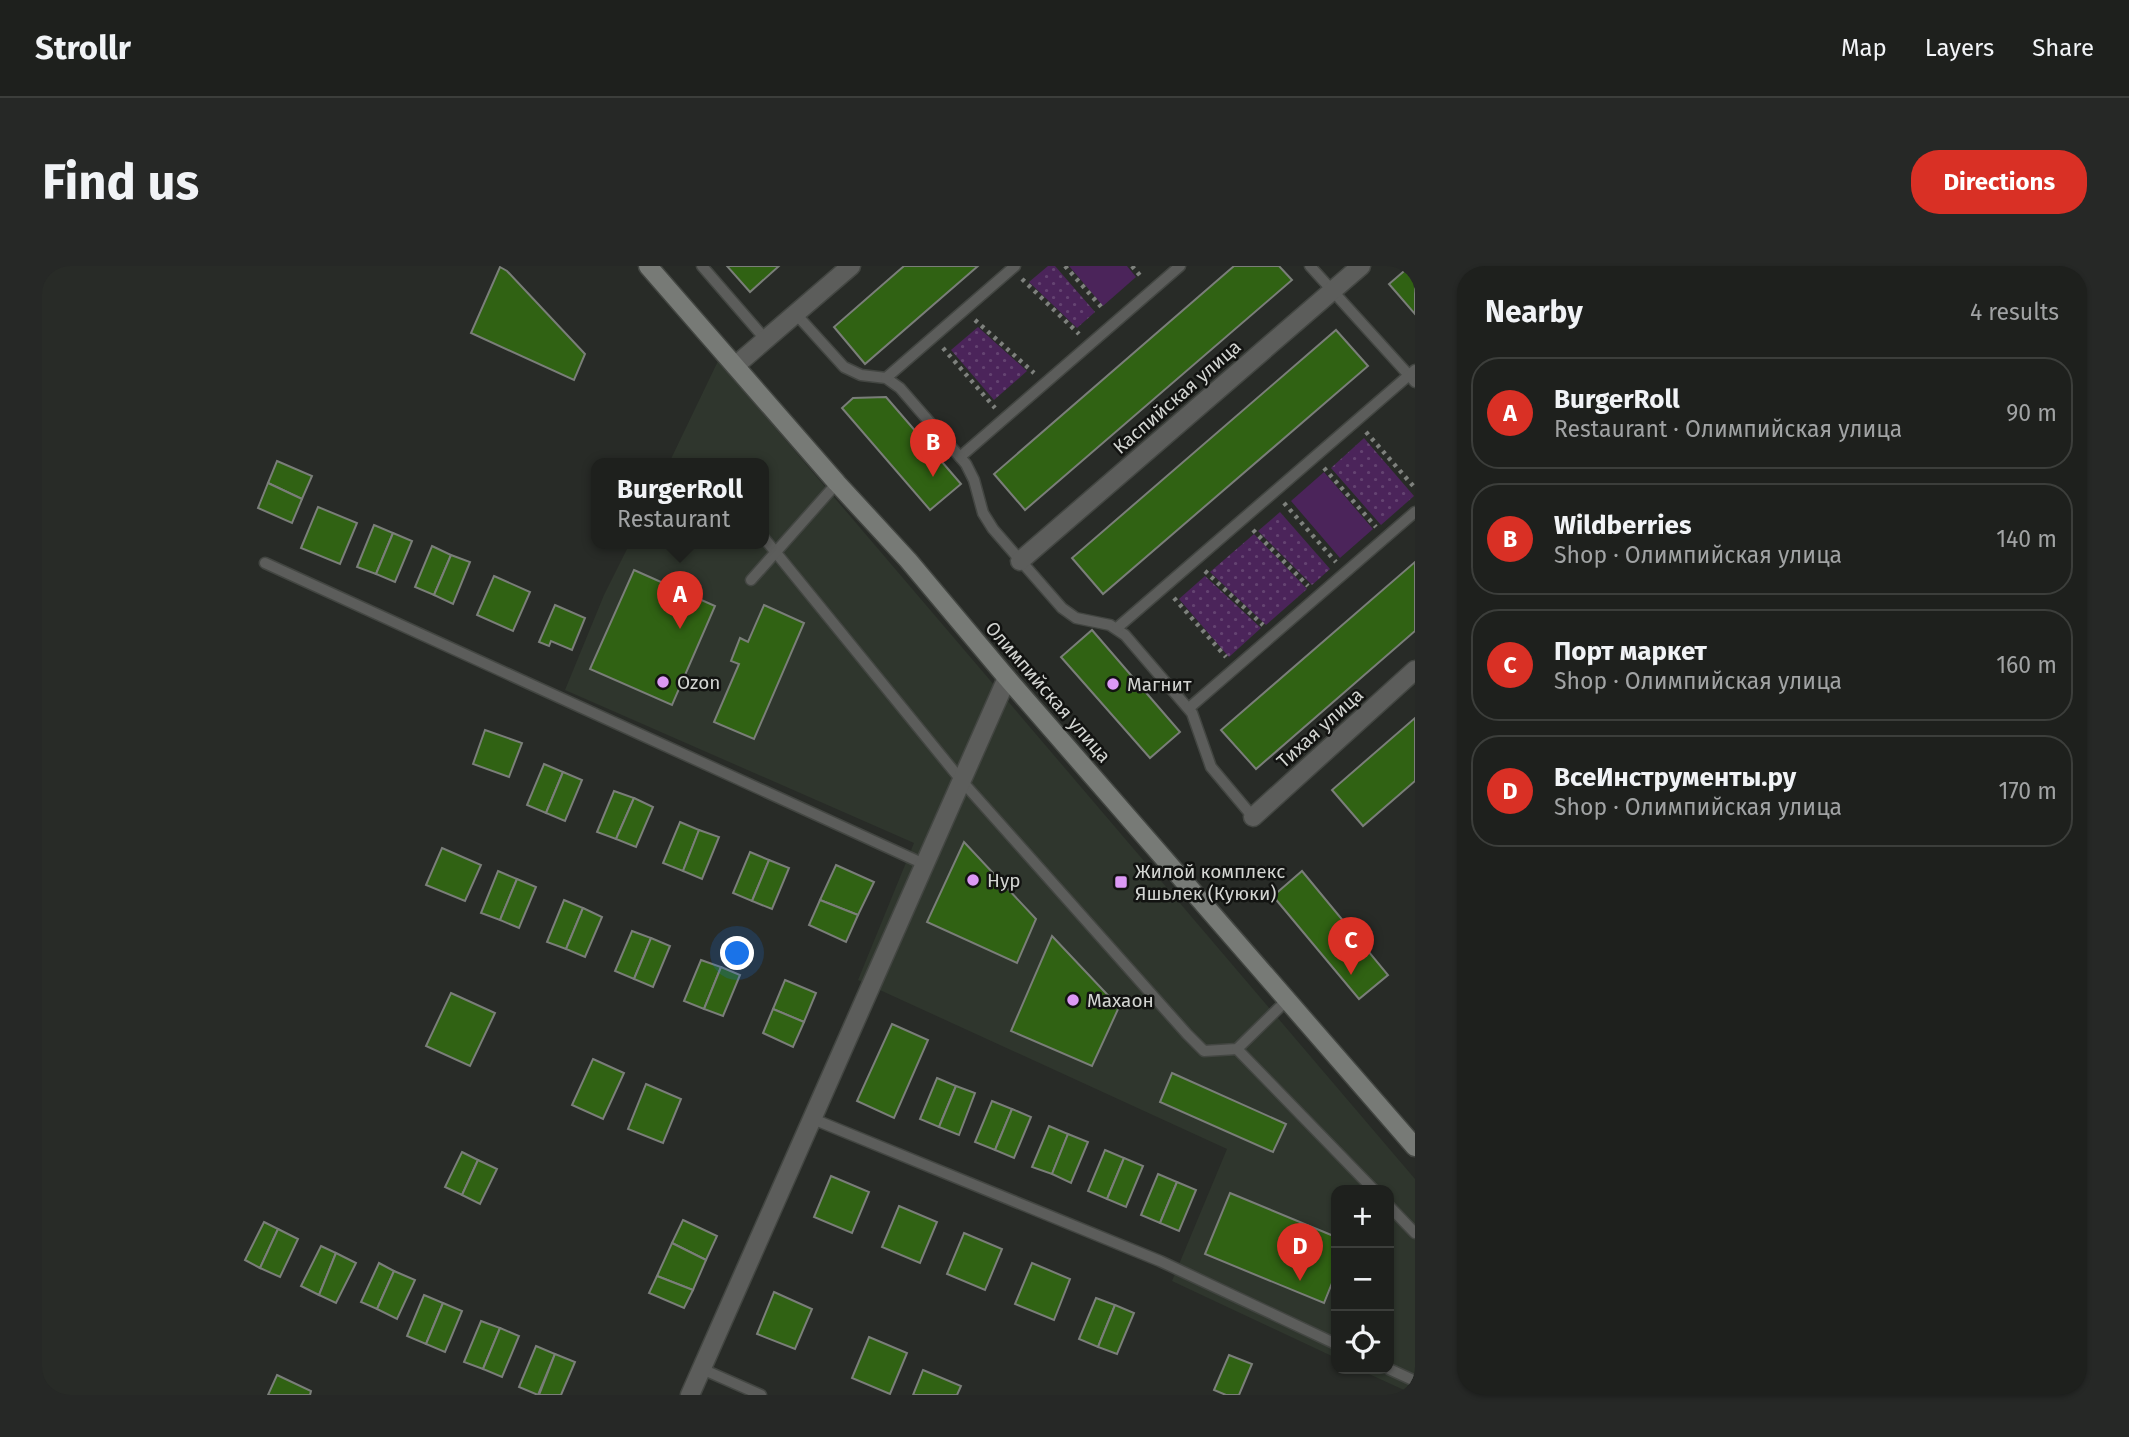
<!DOCTYPE html>
<html lang="en">
<head>
<meta charset="utf-8">
<style>
  :root { --surface:#1e201d; --page:#262826; --text:#f1f3f6; --muted:#a1a3a4; --line:#3c3e3b; --accent:#d93025 }
  body { margin:0; font-family:"Fira Sans",sans-serif; background:var(--page); color:var(--text) }
  .controls { position:absolute; right:21px; bottom:21px; display:grid; overflow:hidden; border-radius:14px; box-shadow:0 2px 5px #0004 }
  .controls button { width:63px; height:63px; display:grid; place-items:center; padding:0; border:0; border-bottom:2px solid var(--line); background:var(--surface); color:var(--text); font:35px sans-serif }
  .you { position:absolute; left:696px; top:688px; width:24px; height:24px; margin:-18px; border:5px solid #fff; border-radius:50%; background:#1a73e8; box-shadow:0 0 0 10px #1a73e833 }
  .badge { display:grid; place-items:center; width:46px; height:46px; border-radius:50%; background:var(--accent); color:#fff; font-size:23px; font-weight:700 }
  .pin { position:absolute; translate:-50% -58px; filter:drop-shadow(0 2px 4px #0008) }
  .pin::after { content:''; position:absolute; top:37px; width:24px; height:21px; background:inherit; clip-path:polygon(0 0,100% 0,50% 100%) }
  .popup { position:absolute; left:549px; top:192px; width:178px; height:91px; box-sizing:border-box; display:grid; place-content:center; border-radius:14px; background:var(--surface); filter:drop-shadow(0 2px 5px #0005); font-size:23px; white-space:nowrap; color:var(--muted) }
  .popup b { font-size:26px; color:var(--text) }
  .popup::after { content:''; position:absolute; left:50%; top:100%; margin-left:-14px; border:14px solid transparent; border-top-color:var(--surface) }
  .list { margin:0; padding:0; list-style:none }
  h2 { display:flex; justify-content:space-between; align-items:center; height:91px; margin:0; padding:0 28px; font-size:30px }
  h2 small { font-size:23px; font-weight:400; color:var(--muted) }
  .list li { display:grid; grid-template-columns:46px 1fr auto; gap:21px; align-items:center; box-sizing:border-box; height:112px; margin:0 14px 14px; padding:0 14px; border:2px solid var(--line); border-radius:28px }
  .list b { display:block; font-size:26px; white-space:nowrap }
  .list p { margin:0; font-size:23px; white-space:nowrap; color:var(--muted) }
  .list em { font-size:23px; font-style:normal; color:var(--muted) }
  .icon { flex:none; width:38px; height:38px; fill:none; stroke:currentColor; stroke-width:2; stroke-linecap:round; stroke-linejoin:round }
  .map { position:relative; flex:none; width:1373px; height:1129px; overflow:hidden; border-radius:28px }
  header { display:flex; align-items:center; gap:42px; box-sizing:border-box; height:98px; padding:0 35px; background:var(--surface); border-bottom:2px solid var(--line) }
  header strong { font-size:33px }
  nav { display:flex; gap:38px; margin-inline-start:auto; font-size:24px }
  .intro { display:flex; align-items:center; justify-content:space-between; box-sizing:border-box; height:168px; padding:0 42px }
  h1 { margin:0; font-size:49px }
  .button { padding:18px 32px; border-radius:28px; background:var(--accent); color:#fff; font-size:24px; font-weight:700 }
  main { display:flex; gap:42px; padding:0 42px }
  aside { flex:1; background:var(--surface); border-radius:28px; box-shadow:0 2px 5px #0004 }
  .map>svg:first-child { display:block }
  .built { fill:#2f362d }
  .park { fill:url(#park-dots) }
  .pitch { fill:#4b245a }
  .building { fill:#306213; stroke:#7a7e79; stroke-width:2 }
  .lines { fill:none; stroke-linecap:round; stroke-linejoin:round }
  .lane-casing { stroke:#434642; stroke-width:13 }
  .street-casing { stroke:#434642; stroke-width:21 }
  .secondary-casing { stroke:#434642; stroke-width:21 }
  .path { stroke:#7e817d; stroke-width:4.5; stroke-dasharray:3.5 5; stroke-linecap:butt }
  .lane { stroke:#5c5d5b; stroke-width:10 }
  .street { stroke:#5c5d5b; stroke-width:18 }
  .secondary { stroke:#777a76; stroke-width:18 }
  .poi-dot { fill:#dc99f5; stroke:#121311; stroke-width:2.5 }
  .labels { text-anchor:middle; dominant-baseline:central; stroke-width:5; stroke-linejoin:round; paint-order:stroke }
  .street-label { font-size:19px; fill:#d3d5d2; stroke:#121311 }
  .poi-label { font-size:19px; fill:#d3d5d2; stroke:#121311; text-anchor:start }
</style>
</head>
<body>
<header>
<strong>Strollr</strong>
<nav><a>Map</a><a>Layers</a><a>Share</a></nav>
</header>
<div class="intro"><h1>Find us</h1><a class="button">Directions</a></div>
<main>
<div class="map">
<svg width="1373" height="1129" viewBox="0 0 1373 1129">
  <defs>
    <pattern id="park-dots" width="8" height="8" patternUnits="userSpaceOnUse" patternTransform="scale(1.75)"><rect width="8" height="8" fill="#4b245a"/><path d="M2 2h.1M6 6h.1" fill="none" stroke="#644371" stroke-width="1.8" stroke-linecap="round"/></pattern>
  </defs>
  <rect width="100%" height="100%" fill="#282b27"/>
  <!-- built -->
  <path class="built" d="M676 95 1373 913V1129L1316 1103H1347V924H1294V1092L1130 1015 1185 883 816 714 872 577 523 424 562 329 588 277H722V197H627Z"/>
  <!-- park -->
  <g class="park">
    <path d="M1006 0H1013L1053 46 1035 62 987 16Z"/>
    <path d="M936 61 985 105 952 134 909 84Z"/>
    <path d="M1322 172 1372 230 1339 259 1289 202Z"/>
    <path d="M1238 246 1288 303 1270 319 1216 265Z"/>
    <path d="M1212 268 1265 323 1224 359 1168 306Z"/>
    <path d="M1163 310 1219 362 1187 391 1137 333Z"/>
  </g>
  <!-- pitch -->
  <g class="pitch">
    <path d="M1027 0H1085L1094 11 1061 40Z"/>
    <path d="M1282 206 1331 263 1298 292 1249 235Z"/>
  </g>
  <!-- building -->
  <g class="building">
    <path d="M685 0H737L708 26Z"/>
    <path d="M862 0H936L823 98 792 61Z"/>
    <path d="M1237 0 1250 14 983 244 952 208 1192 0Z"/>
    <path d="M1368 0H1373V48L1347 18Z"/>
    <path d="M458 1 465 5 543 88 532 114 429 67Z"/>
    <path d="M1294 64 1326 100 1061 328 1030 292Z"/>
    <path d="M844 131 919 218 888 244 800 142 811 132Z"/>
    <path d="M235 195 270 210 260 233 226 217Z"/>
    <path d="M226 217 260 233 250 257 216 242Z"/>
    <path d="M276 241 315 257 298 298 259 282Z"/>
    <path d="M332 259 351 267 334 308 315 301Z"/>
    <path d="M351 267 370 275 353 316 334 308Z"/>
    <path d="M390 280 409 289 392 329 373 321Z"/>
    <path d="M409 289 428 296 411 338 392 329Z"/>
    <path d="M1373 296V365L1214 503 1179 464Z"/>
    <path d="M592 304 673 340 630 439 548 403Z"/>
    <path d="M452 310 488 326 471 365 435 349Z"/>
    <path d="M513 339 543 352 530 384 509 375 507 380 497 376Z"/>
    <path d="M722 339 762 357 712 473 672 456 697 398 689 395 698 372 706 376Z"/>
    <path d="M1050 364 1138 466 1108 492 1019 391Z"/>
    <path d="M1373 452V515L1321 560 1290 524Z"/>
    <path d="M443 464 480 477 467 511 431 498Z"/>
    <path d="M502 498 521 506 504 547 485 539Z"/>
    <path d="M521 506 540 514 523 555 504 547Z"/>
    <path d="M572 525 592 532 574 573 555 566Z"/>
    <path d="M592 532 611 541 594 581 574 573Z"/>
    <path d="M638 556 657 564 641 605 621 597Z"/>
    <path d="M657 564 677 571 660 613 641 605Z"/>
    <path d="M922 576 994 653 975 697 885 656Z"/>
    <path d="M400 582 439 599 423 635 384 619Z"/>
    <path d="M708 586 727 594 710 635 691 627Z"/>
    <path d="M727 594 747 602 730 643 710 635Z"/>
    <path d="M794 599 832 616 816 649 778 634Z"/>
    <path d="M456 605 475 613 458 654 439 647Z"/>
    <path d="M1260 605 1346 709 1317 733 1231 630Z"/>
    <path d="M475 613 494 621 477 662 458 654Z"/>
    <path d="M522 634 541 642 524 683 505 676Z"/>
    <path d="M778 634 816 649 804 676 767 659Z"/>
    <path d="M541 642 560 651 543 691 524 683Z"/>
    <path d="M590 665 609 672 592 713 573 705Z"/>
    <path d="M1010 670 1077 741 1050 800 969 765Z"/>
    <path d="M609 672 628 680 611 721 592 713Z"/>
    <path d="M659 694 679 701 662 743 642 735Z"/>
    <path d="M679 701 698 709 681 750 662 743Z"/>
    <path d="M743 714 774 727 762 756 731 743Z"/>
    <path d="M409 727 453 747 428 800 384 780Z"/>
    <path d="M731 743 762 756 751 781 721 767Z"/>
    <path d="M850 758 886 774 852 852 815 835Z"/>
    <path d="M551 793 582 807 561 853 530 839Z"/>
    <path d="M1130 807 1244 858 1231 886 1118 836Z"/>
    <path d="M895 812 914 820 897 861 878 853Z"/>
    <path d="M604 818 639 833 621 877 586 863Z"/>
    <path d="M914 820 933 827 917 869 897 861Z"/>
    <path d="M950 835 970 843 953 884 933 876Z"/>
    <path d="M970 843 989 851 972 892 953 884Z"/>
    <path d="M1007 860 1026 868 1010 908 990 901Z"/>
    <path d="M1026 868 1046 876 1029 917 1010 908Z"/>
    <path d="M1063 884 1082 892 1065 933 1046 925Z"/>
    <path d="M420 886 436 894 420 929 403 921Z"/>
    <path d="M1082 892 1101 900 1084 941 1065 933Z"/>
    <path d="M436 894 455 903 438 938 420 929Z"/>
    <path d="M1116 908 1135 916 1118 957 1099 949Z"/>
    <path d="M789 910 827 926 810 967 772 951Z"/>
    <path d="M1135 916 1154 924 1137 965 1118 957Z"/>
    <path d="M1188 927 1294 971V1007L1282 1037 1163 988Z"/>
    <path d="M857 940 895 956 878 997 840 981Z"/>
    <path d="M641 954 675 970 664 994 630 977Z"/>
    <path d="M222 956 236 963 218 1002 203 994Z"/>
    <path d="M236 963 256 973 238 1011 218 1002Z"/>
    <path d="M922 967 960 983 943 1024 905 1008Z"/>
    <path d="M630 977 664 994 651 1024 615 1010Z"/>
    <path d="M279 980 294 987 277 1029 259 1020Z"/>
    <path d="M294 987 314 997 294 1037 277 1029Z"/>
    <path d="M337 997 352 1005 335 1043 319 1036Z"/>
    <path d="M990 997 1028 1013 1012 1054 973 1038Z"/>
    <path d="M352 1005 373 1014 355 1053 335 1043Z"/>
    <path d="M615 1010 651 1024 642 1042 607 1027Z"/>
    <path d="M732 1026 770 1043 753 1083 715 1068Z"/>
    <path d="M382 1029 401 1037 384 1078 365 1070Z"/>
    <path d="M1054 1032 1073 1039 1056 1081 1037 1073Z"/>
    <path d="M401 1037 420 1045 403 1086 384 1078Z"/>
    <path d="M1073 1039 1092 1047 1075 1088 1056 1081Z"/>
    <path d="M439 1055 458 1062 441 1103 422 1096Z"/>
    <path d="M458 1062 477 1070 460 1111 441 1103Z"/>
    <path d="M827 1071 865 1087 848 1128 810 1112Z"/>
    <path d="M494 1080 513 1088 496 1129 477 1121Z"/>
    <path d="M513 1088 533 1096 519 1129H497Z"/>
    <path d="M1187 1089 1210 1098 1197 1129H1184L1172 1124Z"/>
    <path d="M881 1104 919 1120 915 1129H871Z"/>
    <path d="M235 1109 269 1125 268 1129H226Z"/>
  </g>
  <g class="lines">
    <defs>
      <g id="lane">
        <path d="M660 0 724 74"/>
        <path d="M1268 0 1373 116"/>
        <path d="M754 48 802 101 819 109 844 112 858 122 924 198 932 214 941 247 951 263 1020 342 1034 352 1068 359 1083 369 1150 447 1169 501 1211 551"/>
        <path d="M844 112 973 0"/>
        <path d="M918 191 1138 0"/>
        <path d="M722 272 919 514 1145 768 1162 785 1195 783 1245 734"/>
        <path d="M223 297 882 598"/>
        <path d="M709 314 795 217"/>
        <path d="M1075 362 1373 104"/>
        <path d="M1147 442 1373 246"/>
        <path d="M1195 783 1332 924"/>
        <path d="M771 853 1118 995 1294 1078"/>
        <path d="M1347 940 1373 967"/>
        <path d="M660 1103 719 1129"/>
        <path d="M1347 1103 1373 1115"/>
      </g>
      <g id="street">
        <path d="M693 100 809 0"/>
        <path d="M978 295 1319 0"/>
        <path d="M1211 551 1373 404"/>
        <path d="M648 1129 965 412"/>
      </g>
      <path id="secondary" d="M606 0 795 217 866 294 965 412 1373 881"/>
    </defs>
    <!-- lane casing -->
    <use href="#lane" class="lane-casing"/>
    <!-- street casing -->
    <use href="#street" class="street-casing"/>
    <!-- secondary casing -->
    <use href="#secondary" class="secondary-casing"/>
    <!-- path -->
    <g class="path">
      <path d="M1023 0 1062 44"/>
      <path d="M1090 0 1101 13"/>
      <path d="M980 13 1037 68"/>
      <path d="M933 54 992 107"/>
      <path d="M901 82 953 142"/>
      <path d="M1324 166 1373 222"/>
      <path d="M1282 202 1334 261"/>
      <path d="M1242 237 1294 296"/>
      <path d="M1211 264 1266 320"/>
      <path d="M1163 305 1221 359"/>
      <path d="M1132 332 1184 391"/>
    </g>
    <!-- lane -->
    <use href="#lane" class="lane"/>
    <!-- street -->
    <use href="#street" class="street"/>
    <!-- secondary -->
    <use href="#secondary" class="secondary"/>
  </g>
  <!-- markers -->
  <g class="poi-dot">
    <circle cx="621" cy="416" r="7"/>
    <circle cx="1071" cy="418" r="7"/>
    <circle cx="931" cy="614" r="7"/>
    <rect x="1072" y="609" width="14" height="14" rx="3.5"/>
    <circle cx="1031" cy="734" r="7"/>
  </g>
  <g class="labels">
    <!-- street labels -->
    <g class="street-label">
      <text transform="translate(1135 131) rotate(-41)">Каспийская улица</text>
      <text transform="translate(1006 426) rotate(49)">Олимпийская улица</text>
      <text transform="translate(1278 462) rotate(-42)">Тихая улица</text>
    </g>
    <!-- poi labels -->
    <g class="poi-label">
      <text x="635" y="416">Ozon</text>
      <text x="1085" y="418">Магнит</text>
      <text x="1093" y="605">Жилой комплекс<tspan x="1093" dy="22">Яшьлек (Куюки)</tspan></text>
      <text x="945" y="614">Нур</text>
      <text x="1045" y="734">Махаон</text>
    </g>
  </g>
</svg>
<div class="controls">
<button>+</button>
<button>−</button>
<button><svg class="icon" aria-label="locate" viewBox="0 0 24 24"><circle cx="12" cy="12" r="6"/><path d="M12 2v4M12 18v4M2 12h4M18 12h4"/></svg></button>
</div>
<div class="you"></div>
<div class="pin badge" style="left:638px;top:363px">A</div>
<div class="popup"><b>BurgerRoll</b>Restaurant</div>
<div class="pin badge" style="left:891px;top:211px">B</div>
<div class="pin badge" style="left:1309px;top:709px">C</div>
<div class="pin badge" style="left:1258px;top:1015px">D</div>
</div>
<aside>
<h2>Nearby<small>4 results</small></h2>
<ul class="list">
<li><span class="badge">A</span><div><b>BurgerRoll</b><p>Restaurant · Олимпийская улица</p></div><em>90 m</em></li>
<li><span class="badge">B</span><div><b>Wildberries</b><p>Shop · Олимпийская улица</p></div><em>140 m</em></li>
<li><span class="badge">C</span><div><b>Порт маркет</b><p>Shop · Олимпийская улица</p></div><em>160 m</em></li>
<li><span class="badge">D</span><div><b>ВсеИнструменты.ру</b><p>Shop · Олимпийская улица</p></div><em>170 m</em></li>
</ul>
</aside>
</main>
</body>
</html>
